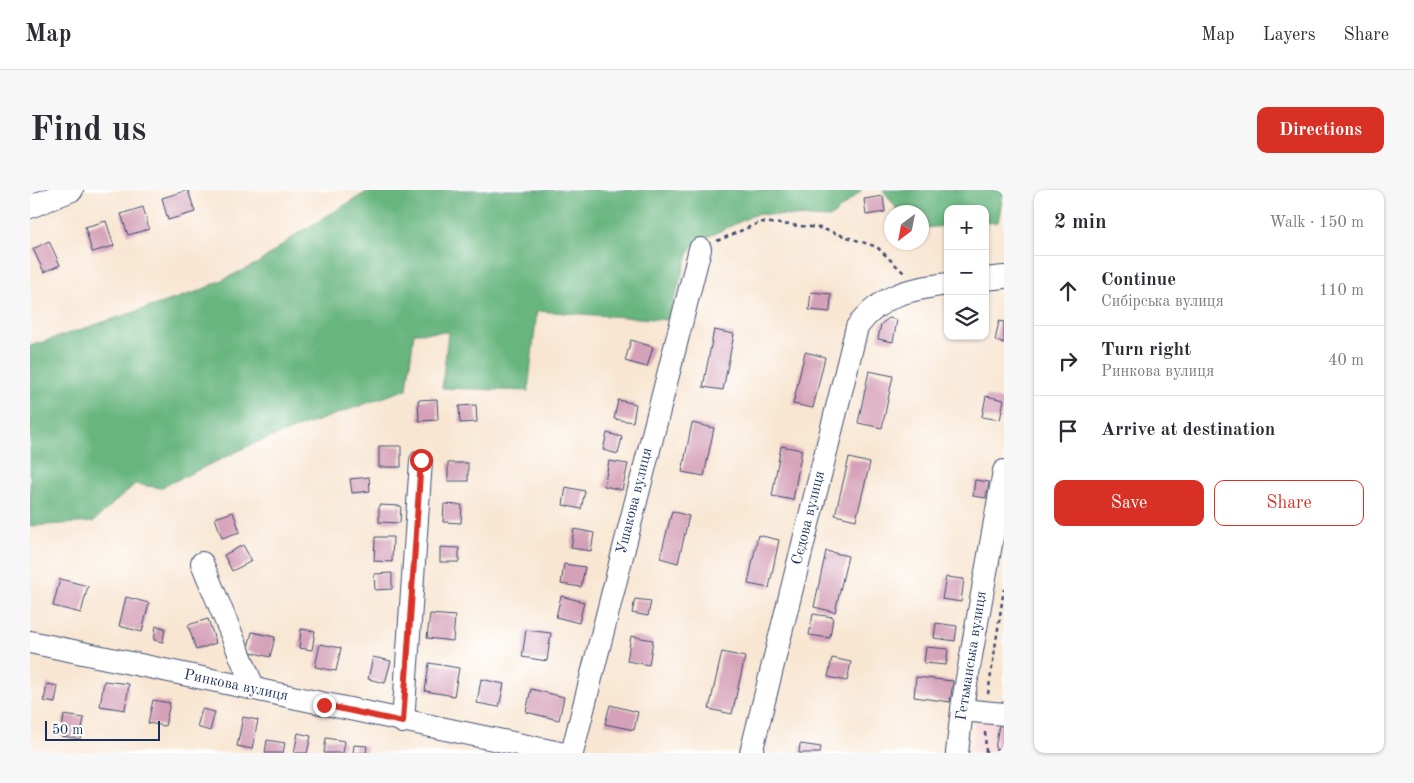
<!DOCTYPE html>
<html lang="en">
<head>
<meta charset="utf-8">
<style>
  :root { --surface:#fff; --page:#f7f7f7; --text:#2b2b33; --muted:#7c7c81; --line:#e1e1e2; --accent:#d93025 }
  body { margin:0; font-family:"Old Standard TT",serif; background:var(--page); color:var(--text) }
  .controls { position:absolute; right:15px; top:15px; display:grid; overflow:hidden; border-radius:10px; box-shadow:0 1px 4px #0004 }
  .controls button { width:45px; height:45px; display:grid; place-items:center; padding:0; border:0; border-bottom:1px solid var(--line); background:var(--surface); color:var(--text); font:25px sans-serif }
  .compass { position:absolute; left:854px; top:15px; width:45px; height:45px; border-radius:50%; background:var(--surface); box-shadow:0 1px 4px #0004; rotate:212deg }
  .scale { position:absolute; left:15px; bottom:12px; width:115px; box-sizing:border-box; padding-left:5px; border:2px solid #1b2f5e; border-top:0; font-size:14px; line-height:18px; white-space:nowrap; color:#1b2f5e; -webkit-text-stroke:4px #fff; paint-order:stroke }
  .stop { position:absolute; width:15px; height:15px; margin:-11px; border:4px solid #d93025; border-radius:50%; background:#fff }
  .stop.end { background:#d93025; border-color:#fff; box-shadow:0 1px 5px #0008 }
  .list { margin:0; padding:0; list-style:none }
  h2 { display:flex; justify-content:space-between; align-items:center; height:65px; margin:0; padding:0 20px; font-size:21px }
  h2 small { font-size:16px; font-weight:400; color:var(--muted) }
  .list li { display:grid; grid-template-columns:32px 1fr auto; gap:15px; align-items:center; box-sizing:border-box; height:70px; padding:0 20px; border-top:1px solid var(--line) }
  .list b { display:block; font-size:19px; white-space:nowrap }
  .list p { margin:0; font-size:16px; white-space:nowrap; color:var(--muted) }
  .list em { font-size:16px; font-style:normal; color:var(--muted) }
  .actions { display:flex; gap:10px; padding:15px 20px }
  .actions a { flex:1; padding:11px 0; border:1px solid var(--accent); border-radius:10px; text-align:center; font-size:18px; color:var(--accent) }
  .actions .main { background:var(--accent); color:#fff }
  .icon { flex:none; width:28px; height:28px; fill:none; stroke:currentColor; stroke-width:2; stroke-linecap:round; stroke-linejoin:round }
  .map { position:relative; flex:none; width:974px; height:563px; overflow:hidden; border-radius:10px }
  header { display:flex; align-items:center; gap:30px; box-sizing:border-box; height:70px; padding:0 25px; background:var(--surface); border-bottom:1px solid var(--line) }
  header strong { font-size:24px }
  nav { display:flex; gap:28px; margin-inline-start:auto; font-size:18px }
  .intro { display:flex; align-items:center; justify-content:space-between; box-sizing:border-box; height:120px; padding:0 30px }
  h1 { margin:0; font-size:35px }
  .button { padding:12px 22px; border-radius:10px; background:var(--accent); color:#fff; font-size:18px; font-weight:700 }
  main { display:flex; gap:30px; padding:0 30px }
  aside { flex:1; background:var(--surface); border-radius:10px; box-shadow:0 1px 4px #0004 }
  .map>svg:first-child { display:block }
  .built { fill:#f7cfd2 }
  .forest { fill:#68b57e; stroke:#42726e }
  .building { fill:#d5a1b8 }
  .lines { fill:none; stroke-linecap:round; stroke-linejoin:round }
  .minor-casing { stroke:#3c4a6f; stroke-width:24 }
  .path { stroke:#3c4a6f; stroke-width:2.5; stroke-dasharray:4 4; stroke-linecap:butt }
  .minor { stroke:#fff; stroke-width:22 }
  .route { stroke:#d93025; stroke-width:6 }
  .labels { text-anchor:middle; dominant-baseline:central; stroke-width:4; stroke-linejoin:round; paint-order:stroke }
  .street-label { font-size:15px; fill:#1b2f5e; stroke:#fff }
</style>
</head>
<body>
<header>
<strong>Map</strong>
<nav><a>Map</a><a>Layers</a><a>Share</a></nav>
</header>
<div class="intro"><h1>Find us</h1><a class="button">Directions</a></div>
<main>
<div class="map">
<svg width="974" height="563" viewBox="0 0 974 563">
  <rect width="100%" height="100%" fill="#fff"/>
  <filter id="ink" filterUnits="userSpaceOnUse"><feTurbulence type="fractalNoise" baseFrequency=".02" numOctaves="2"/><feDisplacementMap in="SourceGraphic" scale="10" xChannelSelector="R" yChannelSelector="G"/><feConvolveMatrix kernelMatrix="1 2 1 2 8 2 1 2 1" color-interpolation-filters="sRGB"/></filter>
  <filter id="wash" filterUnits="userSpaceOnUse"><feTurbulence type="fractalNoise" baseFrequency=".0096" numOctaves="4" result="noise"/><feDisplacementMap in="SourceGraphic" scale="20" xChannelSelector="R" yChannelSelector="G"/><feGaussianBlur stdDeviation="1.12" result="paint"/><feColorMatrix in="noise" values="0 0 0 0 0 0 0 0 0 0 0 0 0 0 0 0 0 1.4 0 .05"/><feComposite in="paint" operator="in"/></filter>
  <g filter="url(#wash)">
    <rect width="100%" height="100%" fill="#f8e6d2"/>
    <!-- built -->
    <path class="built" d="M974 511V563H942L947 517Z"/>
    <!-- forest -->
    <g class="forest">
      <path d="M340 0H832L800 28 726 24 667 52 659 62 638 130 507 121 498 201 412 198 418 142 384 143 377 199 225 253 130 298 105 294 63 332 0 336V156L169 101 228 73 267 44Z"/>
      <path d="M853 0H974L968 32 955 33V19H918V36L892 38V22H869Z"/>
    </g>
    <g id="blocks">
      <!-- building -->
      <g class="building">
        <path d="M158 0 165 22 138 30 132 8Z"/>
        <path d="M853 6 855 22 836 25 834 9Z"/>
        <path d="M113 17 119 39 98 45 91 24Z"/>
        <path d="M76 31 84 56 62 62 55 37Z"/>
        <path d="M19 51 30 75 14 82 3 59Z"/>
        <path d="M781 102 801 104 800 122 779 120Z"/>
        <path d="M859 128 867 130 863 152 848 149 851 134Z"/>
        <path d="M969 131 974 132V153L965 151Z"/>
        <path d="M684 140 704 144 693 200 673 197Z"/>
        <path d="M601 150 623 157 617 177 595 171Z"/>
        <path d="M775 162 795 167 783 218 763 214Z"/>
        <path d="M839 181 863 186 852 238 828 233Z"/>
        <path d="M956 206 974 210 970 230 952 227Z"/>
        <path d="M407 209 408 230 389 231 388 210Z"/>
        <path d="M588 210 606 214 603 232 584 229Z"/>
        <path d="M446 215 447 232 430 233 429 216Z"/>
        <path d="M662 233 684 238 674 286 652 282Z"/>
        <path d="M577 243 592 247 588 264 573 260Z"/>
        <rect x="349" y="256" width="22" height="21"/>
        <path d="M751 256 772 260 763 310 742 306Z"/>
        <path d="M819 268 840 273 826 330 805 325Z"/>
        <path d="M579 271 598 274 592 300 574 296Z"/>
        <rect x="418" y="273" width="20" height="18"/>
        <path d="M339 287 340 301 322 303 320 289Z"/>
        <path d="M945 290 959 292 956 308 943 306Z"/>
        <path d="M536 297 555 301 551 319 533 315Z"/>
        <path d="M414 314 432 315 431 333 413 332Z"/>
        <path d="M349 315 371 316 370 333 349 332Z"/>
        <path d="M642 321 659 326 648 373 630 368Z"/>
        <path d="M203 322 210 342 192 348 185 328Z"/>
        <path d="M544 339 564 343 561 361 541 358Z"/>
        <path d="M728 345 749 350 739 398 718 394Z"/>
        <path d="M345 347H363L362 372 344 371Z"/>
        <path d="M213 355 222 371 202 381 194 365Z"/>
        <path d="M410 357 429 358V372H410Z"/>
        <path d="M796 361 818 366 805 422 784 417Z"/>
        <path d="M534 374 555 377 551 397 531 394Z"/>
        <path d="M362 383V399L345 400 344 384Z"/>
        <path d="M916 387 934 389 931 412 912 409Z"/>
        <path d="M30 389 58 396 51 423 23 416Z"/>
        <path d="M531 406 554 412 549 433 526 427Z"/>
        <path d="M96 407 119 413 112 442 89 436Z"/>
        <path d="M605 409 621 411 618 426 602 423Z"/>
        <path d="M400 424 425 426 423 451 397 448Z"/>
        <path d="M783 424 803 427 800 448 779 445Z"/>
        <path d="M178 429 186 453 166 460 158 435Z"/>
        <path d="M906 433 927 436 925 451 904 448Z"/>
        <path d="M126 436 135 438 133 452 124 450Z"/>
        <path d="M271 439 285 441 282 460 269 458Z"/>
        <path d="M496 440 521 443 517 471 492 467Z"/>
        <path d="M222 442 245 447 240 467 217 461Z"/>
        <path d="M601 446 623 450 619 475 597 471Z"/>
        <path d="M290 454 311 458 306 481 285 477Z"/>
        <path d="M896 457 918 459 916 475 894 473Z"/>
        <path d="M692 462 715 467 702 524 679 519Z"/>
        <path d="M343 467 361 471 355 493 338 489Z"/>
        <path d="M802 468 821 472 817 491 798 487Z"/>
        <path d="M399 473 429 478 424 506 395 501Z"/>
        <path d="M886 487 923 491 920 512 884 507Z"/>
        <path d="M451 489 474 494 469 517 447 513Z"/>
        <path d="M74 491 99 494 95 520 70 516Z"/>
        <path d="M17 494 28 496 25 513 14 511Z"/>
        <path d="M501 499 534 507 529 530 496 522Z"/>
        <path d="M123 510 140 513 135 536 118 533Z"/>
        <path d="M580 515 608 522 604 540 575 534Z"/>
        <path d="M172 519 185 522 180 541 167 537Z"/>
        <path d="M34 525 54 528 50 549 31 546Z"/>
        <path d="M213 527 228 530 222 559 207 556Z"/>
        <path d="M970 529 974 530V561L965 559Z"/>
        <path d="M268 543 281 546 277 563H264Z"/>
        <path d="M296 548 315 551 313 563H294Z"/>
        <path d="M237 550 255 553 253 563H235Z"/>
        <path d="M770 554 791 557 790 563H769Z"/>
        <path d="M324 555 337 556 336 563H323Z"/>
      </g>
    </g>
  </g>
  <g filter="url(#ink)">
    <use href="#blocks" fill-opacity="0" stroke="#3c4a6f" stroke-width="1"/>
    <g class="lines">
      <defs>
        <g id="minor">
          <path d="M0 17 42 0"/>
          <path d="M955 89 974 87"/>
          <path d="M172 373 224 499"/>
          <path d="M0 452 530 563"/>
          <path d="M932 520 974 524"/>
          <path d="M373 532 391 271"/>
          <path d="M542 563 670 59"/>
          <path d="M721 563 827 137C852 104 879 99 918 94"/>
          <path d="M927 563 933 511 974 281"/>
        </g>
      </defs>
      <!-- minor casing -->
      <use href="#minor" class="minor-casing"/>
      <!-- path -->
      <g class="path">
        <path d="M687 51 731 32 790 38 847 57 874 83"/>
        <path d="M958 504 974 399"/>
        <path d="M955 542 956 563"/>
      </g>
      <!-- minor -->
      <use href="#minor" class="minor"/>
    </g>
  </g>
  <g class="lines" filter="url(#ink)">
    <!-- route -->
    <path class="route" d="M294 515 373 532 391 270"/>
  </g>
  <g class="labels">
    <!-- street labels -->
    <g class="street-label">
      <text transform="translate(605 311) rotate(-76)">Ушакова вулиця</text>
      <text transform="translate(779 328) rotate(-76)">Сєдова вулиця</text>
      <text transform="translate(942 466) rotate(-81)">Гетьманська вулиця</text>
      <text transform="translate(206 496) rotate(12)">Ринкова вулиця</text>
    </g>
  </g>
</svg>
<div class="controls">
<button>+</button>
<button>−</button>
<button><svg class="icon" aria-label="layers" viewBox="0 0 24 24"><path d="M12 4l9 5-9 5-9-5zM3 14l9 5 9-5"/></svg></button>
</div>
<svg class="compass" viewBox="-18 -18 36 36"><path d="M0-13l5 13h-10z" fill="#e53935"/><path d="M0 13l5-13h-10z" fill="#7c7c81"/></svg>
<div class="scale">50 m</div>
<div class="stop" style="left:391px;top:270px"></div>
<div class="stop end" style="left:294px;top:515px"></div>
</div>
<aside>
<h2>2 min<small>Walk · 150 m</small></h2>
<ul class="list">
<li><svg class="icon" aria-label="ahead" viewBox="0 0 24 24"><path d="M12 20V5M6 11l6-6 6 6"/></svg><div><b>Continue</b><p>Сибірська вулиця</p></div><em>110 m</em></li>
<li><svg class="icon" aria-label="right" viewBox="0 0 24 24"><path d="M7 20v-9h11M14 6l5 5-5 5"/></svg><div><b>Turn right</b><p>Ринкова вулиця</p></div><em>40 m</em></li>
<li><svg class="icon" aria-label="arrive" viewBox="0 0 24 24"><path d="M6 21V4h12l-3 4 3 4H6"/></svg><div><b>Arrive at destination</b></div></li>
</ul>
<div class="actions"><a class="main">Save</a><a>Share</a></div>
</aside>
</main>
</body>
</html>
